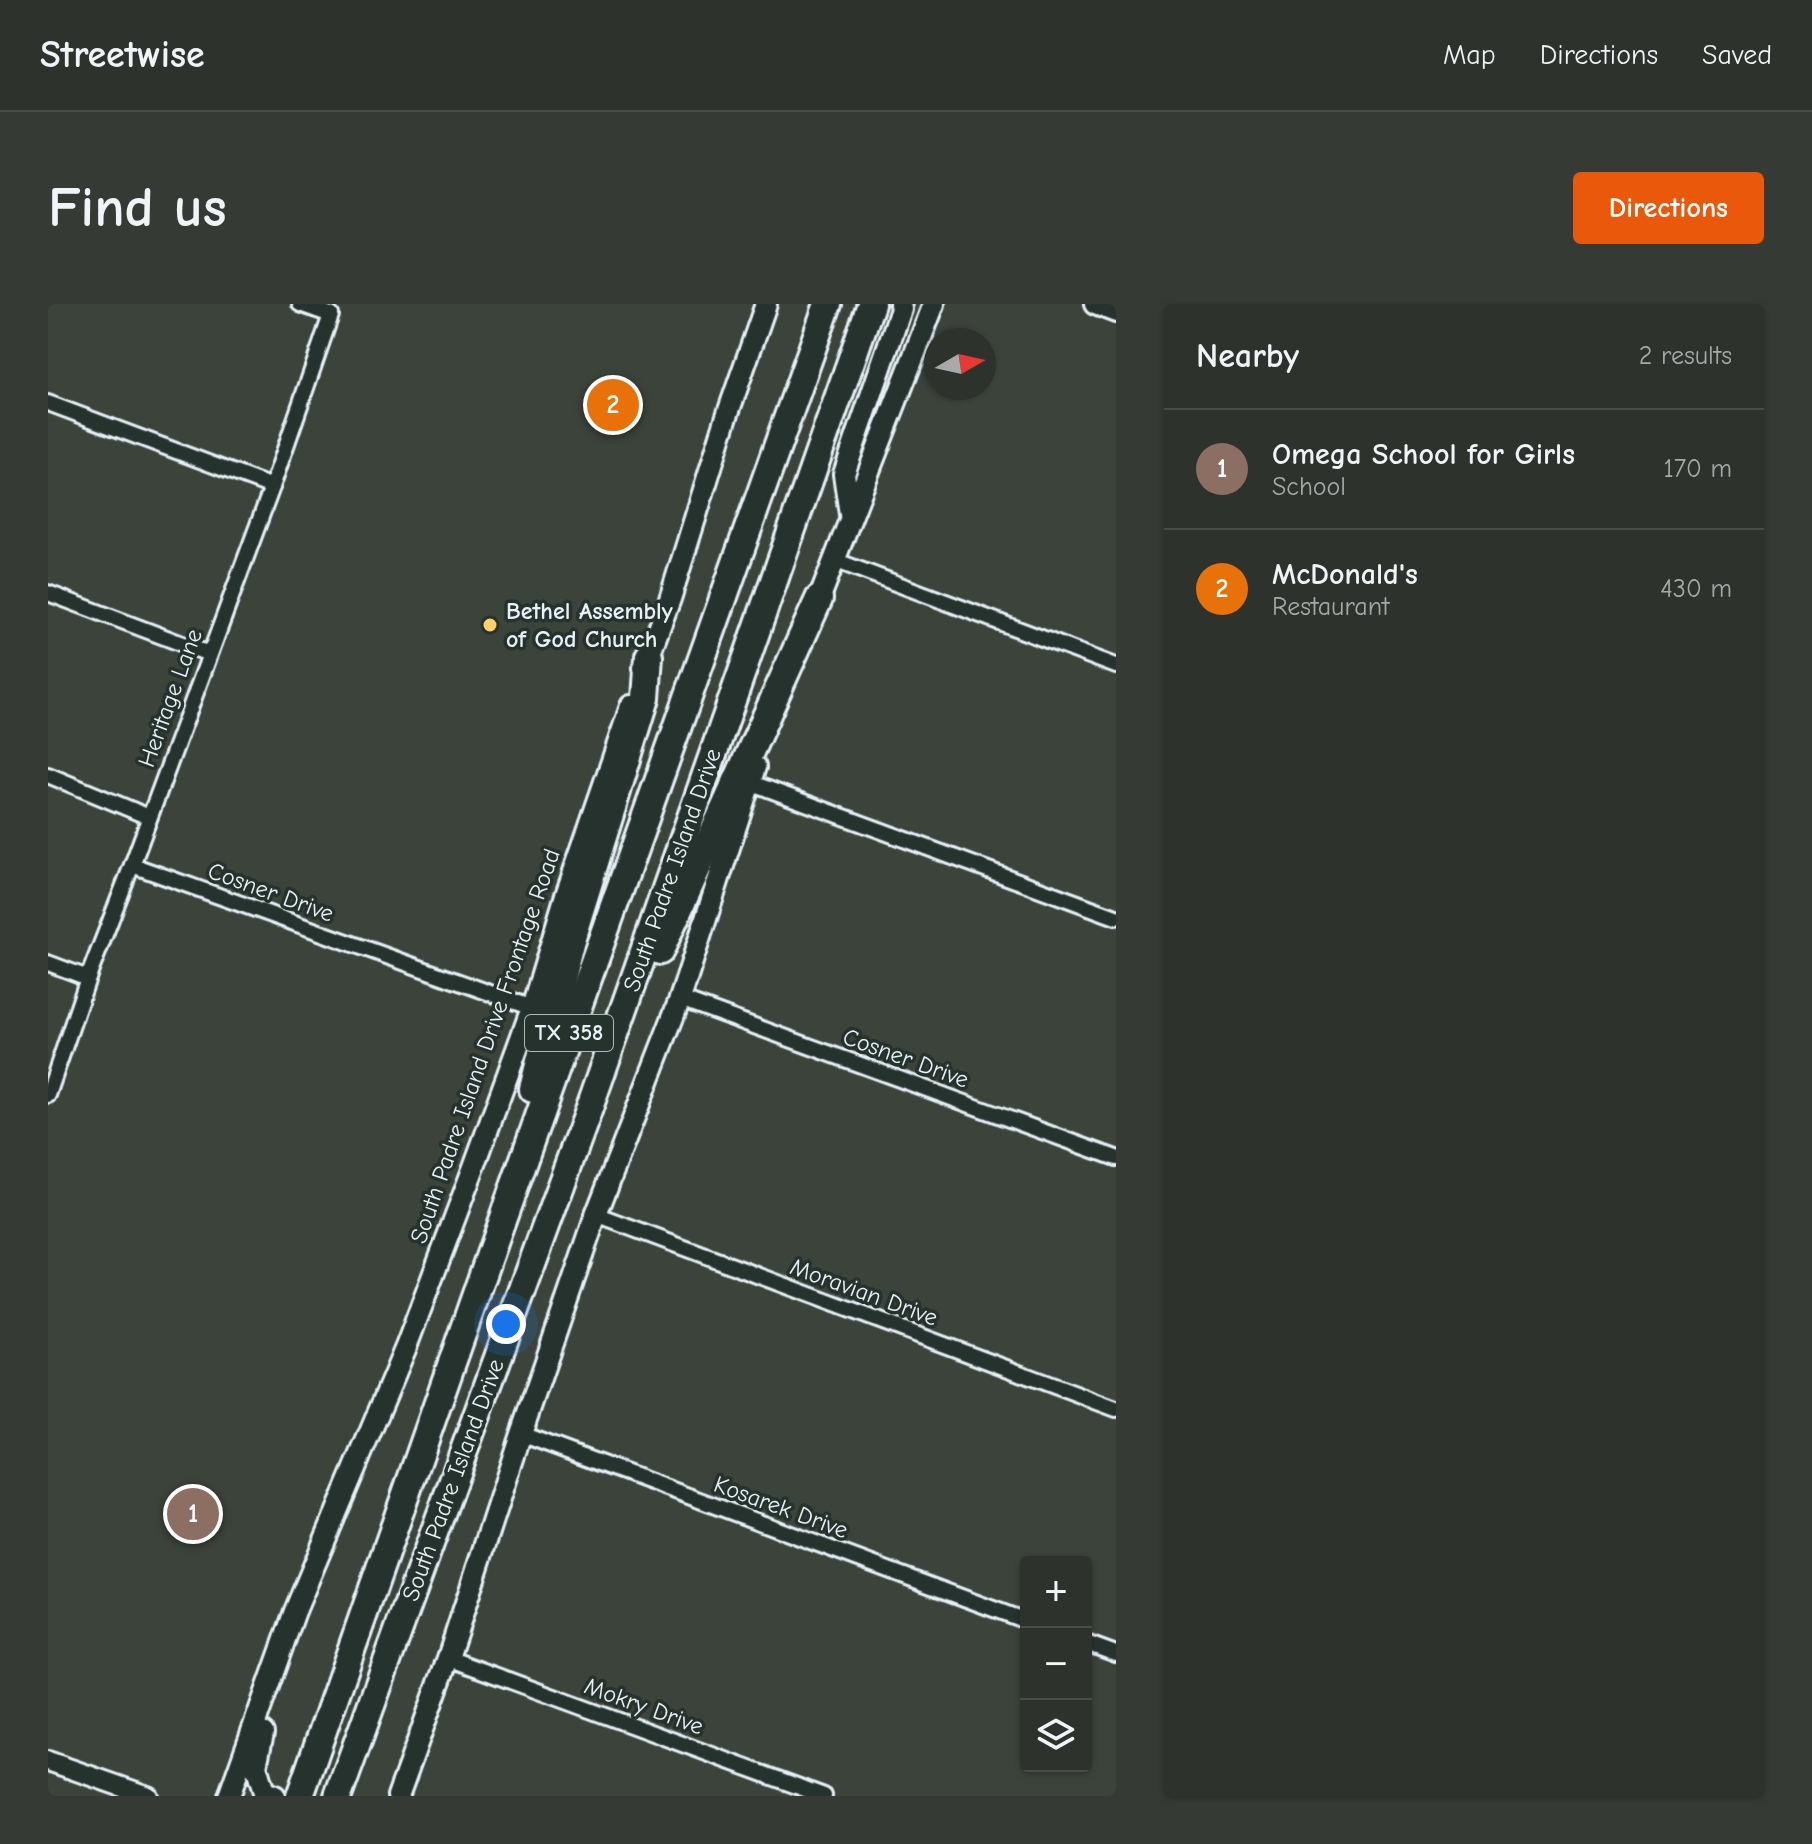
<!DOCTYPE html>
<html lang="en">
<head>
<meta charset="utf-8">
<style>
  :root { --surface:#2d322c; --page:#353a34; --text:#f1f3f6; --muted:#a7aaa9; --line:#484d48; --accent:#ea580c }
  body { margin:0; font-family:"Comic Neue",sans-serif; background:var(--page); color:var(--text) }
  .controls { position:absolute; right:24px; bottom:24px; display:grid; overflow:hidden; border-radius:8px; box-shadow:0 2px 6px #0004 }
  .controls button { width:72px; height:72px; display:grid; place-items:center; padding:0; border:0; border-bottom:2px solid var(--line); background:var(--surface); color:var(--text); font:40px sans-serif }
  .compass { position:absolute; left:876px; top:24px; width:72px; height:72px; border-radius:50%; background:var(--surface); box-shadow:0 2px 6px #0004; rotate:81deg }
  .you { position:absolute; left:458px; top:1020px; width:28px; height:28px; margin:-20px; border:6px solid #fff; border-radius:50%; background:#1a73e8; box-shadow:0 0 0 12px #1a73e833 }
  .badge { display:grid; place-items:center; width:52px; height:52px; border-radius:50%; background:var(--accent); color:#fff; font-size:26px; font-weight:700 }
  .pin { position:absolute; translate:-50% -50%; border:4px solid #fff; box-shadow:0 2px 8px #0006 }
  .list { margin:0; padding:0; list-style:none }
  h2 { display:flex; justify-content:space-between; align-items:center; height:104px; margin:0; padding:0 32px; font-size:34px }
  h2 small { font-size:26px; font-weight:400; color:var(--muted) }
  .list li { display:grid; grid-template-columns:52px 1fr auto; gap:24px; align-items:center; box-sizing:border-box; height:120px; padding:0 32px; border-top:2px solid var(--line) }
  .list b { display:block; font-size:30px; white-space:nowrap }
  .list p { margin:0; font-size:26px; white-space:nowrap; color:var(--muted) }
  .list em { font-size:26px; font-style:normal; color:var(--muted) }
  .icon { flex:none; width:44px; height:44px; fill:none; stroke:currentColor; stroke-width:2; stroke-linecap:round; stroke-linejoin:round }
  .map { position:relative; flex:none; width:1068px; height:1492px; overflow:hidden; border-radius:8px }
  header { display:flex; align-items:center; gap:48px; box-sizing:border-box; height:112px; padding:0 40px; background:var(--surface); border-bottom:2px solid var(--line) }
  header strong { font-size:38px }
  nav { display:flex; gap:44px; margin-inline-start:auto; font-size:28px }
  .intro { display:flex; align-items:center; justify-content:space-between; box-sizing:border-box; height:192px; padding:0 48px }
  h1 { margin:0; font-size:56px }
  .button { padding:20px 36px; border-radius:8px; background:var(--accent); color:#fff; font-size:28px; font-weight:700 }
  main { display:flex; gap:48px; padding:0 48px }
  aside { flex:1; background:var(--surface); border-radius:8px; box-shadow:0 2px 6px #0004 }
  .map>svg:first-child { display:block }
  .lines { fill:none; stroke-linecap:round; stroke-linejoin:round }
  .minor-casing { stroke:#e8f1f8; stroke-width:20 }
  .tertiary-casing { stroke:#e8f1f8; stroke-width:24 }
  .secondary-casing { stroke:#e8f1f8; stroke-width:26 }
  .motorway-casing { stroke:#e8f1f8; stroke-width:32 }
  .minor { stroke:#26332d; stroke-width:14 }
  .tertiary { stroke:#26332d; stroke-width:18 }
  .secondary { stroke:#26332d; stroke-width:20 }
  .motorway { stroke:#26332d; stroke-width:26 }
  .poi-dot { fill:#ffd166; stroke:#26332d; stroke-width:3 }
  .labels { text-anchor:middle; dominant-baseline:central; stroke-width:7; stroke-linejoin:round; paint-order:stroke }
  .shield { fill:#26332d; stroke:#aeb8bb; stroke-width:2 }
  .shield-label { font-size:22px; font-weight:bold; fill:#e8f1f8 }
  .poi-label { font-size:24px; font-weight:bold; fill:#e8f1f8; stroke:#26332d; text-anchor:start }
  .street-label { font-size:24px; fill:#e8f1f8; stroke:#26332d }
</style>
</head>
<body>
<header>
<strong>Streetwise</strong>
<nav><a>Map</a><a>Directions</a><a>Saved</a></nav>
</header>
<div class="intro"><h1>Find us</h1><a class="button">Directions</a></div>
<main>
<div class="map">
<svg width="1068" height="1492" viewBox="0 0 1068 1492">
  <rect width="100%" height="100%" fill="#3c433a"/>
  <filter id="ink" filterUnits="userSpaceOnUse"><feTurbulence type="fractalNoise" baseFrequency=".0125" numOctaves="2"/><feDisplacementMap in="SourceGraphic" scale="16" xChannelSelector="R" yChannelSelector="G"/><feConvolveMatrix kernelMatrix="1 2 1 2 8 2 1 2 1" color-interpolation-filters="sRGB"/></filter>
  <g filter="url(#ink)">
    <g class="lines">
      <defs>
        <g id="minor">
          <path d="M0 99 224 183"/>
          <path d="M786 256 1068 362"/>
          <path d="M0 289 161 350"/>
          <path d="M0 471 101 513"/>
          <path d="M701 478 1068 613"/>
          <path d="M84 561 484 704"/>
          <path d="M0 659 40 674"/>
          <path d="M632 695 1068 854"/>
          <path d="M0 791 40 674 84 561 224 183 283 11 252 0"/>
          <path d="M548 911 1068 1105"/>
          <path d="M473 1130 978 1317"/>
          <path d="M1038 1339 1068 1350"/>
          <path d="M400 1354 776 1492"/>
        </g>
        <path id="tertiary" d="M0 1457 100 1492"/>
        <g id="secondary">
          <path d="M1047 0 1068 8"/>
          <path d="M802 210 796 170 853 5 852 0"/>
          <path d="M767 306 886 0"/>
          <path d="M596 364 622 295 678 115 718 0"/>
          <path d="M215 1429 208 1462 216 1488 227 1492"/>
          <path d="M181 1492 247 1307 358 1043 426 863 484 704 517 594 583 402"/>
          <path d="M350 1492 400 1354 473 1130 548 911 632 695 707 463"/>
        </g>
        <g id="motorway">
          <path d="M612 647 771 295"/>
          <path d="M485 785 522 639 598 394 601 352"/>
          <path d="M252 1492 446 939 780 0"/>
          <path d="M290 1492 540 807 823 0"/>
        </g>
      </defs>
      <!-- minor casing -->
      <use href="#minor" class="minor-casing"/>
      <!-- tertiary casing -->
      <use href="#tertiary" class="tertiary-casing"/>
      <!-- secondary casing -->
      <use href="#secondary" class="secondary-casing"/>
      <!-- motorway casing -->
      <use href="#motorway" class="motorway-casing"/>
      <!-- minor -->
      <use href="#minor" class="minor"/>
      <!-- tertiary -->
      <use href="#tertiary" class="tertiary"/>
      <!-- secondary -->
      <use href="#secondary" class="secondary"/>
      <!-- motorway -->
      <use href="#motorway" class="motorway"/>
    </g>
  </g>
  <!-- markers -->
  <circle class="poi-dot" cx="442" cy="321" r="8"/>
  <g class="labels">
    <!-- shield labels -->
    <rect class="shield" x="477" y="711" width="88" height="36" rx="6"/>
    <g class="shield-label">
      <text x="521" y="729">TX 358</text>
    </g>
    <!-- poi labels -->
    <g class="poi-label">
      <text x="458" y="307">Bethel Assembly<tspan x="458" dy="28">of God Church</tspan></text>
    </g>
    <!-- street labels -->
    <g class="street-label">
      <text transform="translate(122 394) rotate(-70)">Heritage Lane</text>
      <text transform="translate(624 566) rotate(-71)">South Padre Island Drive</text>
      <text transform="translate(223 588) rotate(20)">Cosner Drive</text>
      <text transform="translate(437 742) rotate(-71)">South Padre Island Drive Frontage Road</text>
      <text transform="translate(858 754) rotate(20)">Cosner Drive</text>
      <text transform="translate(816 988) rotate(20)">Moravian Drive</text>
      <text transform="translate(405 1176) rotate(-70)">South Padre Island Drive</text>
      <text transform="translate(733 1203) rotate(20)">Kosarek Drive</text>
      <text transform="translate(596 1402) rotate(20)">Mokry Drive</text>
    </g>
  </g>
</svg>
<div class="controls">
<button>+</button>
<button>−</button>
<button><svg class="icon" aria-label="layers" viewBox="0 0 24 24"><path d="M12 4l9 5-9 5-9-5zM3 14l9 5 9-5"/></svg></button>
</div>
<svg class="compass" viewBox="-18 -18 36 36"><path d="M0-13l5 13h-10z" fill="#e53935"/><path d="M0 13l5-13h-10z" fill="#a7aaa9"/></svg>
<div class="you"></div>
<div class="pin badge" style="left:145px;top:1210px;background:#8d6e63">1</div>
<div class="pin badge" style="left:565px;top:101px;background:#e8710a">2</div>
</div>
<aside>
<h2>Nearby<small>2 results</small></h2>
<ul class="list">
<li><span class="badge" style="background:#8d6e63">1</span><div><b>Omega School for Girls</b><p>School</p></div><em>170 m</em></li>
<li><span class="badge" style="background:#e8710a">2</span><div><b>McDonald's</b><p>Restaurant</p></div><em>430 m</em></li>
</ul>
</aside>
</main>
</body>
</html>
